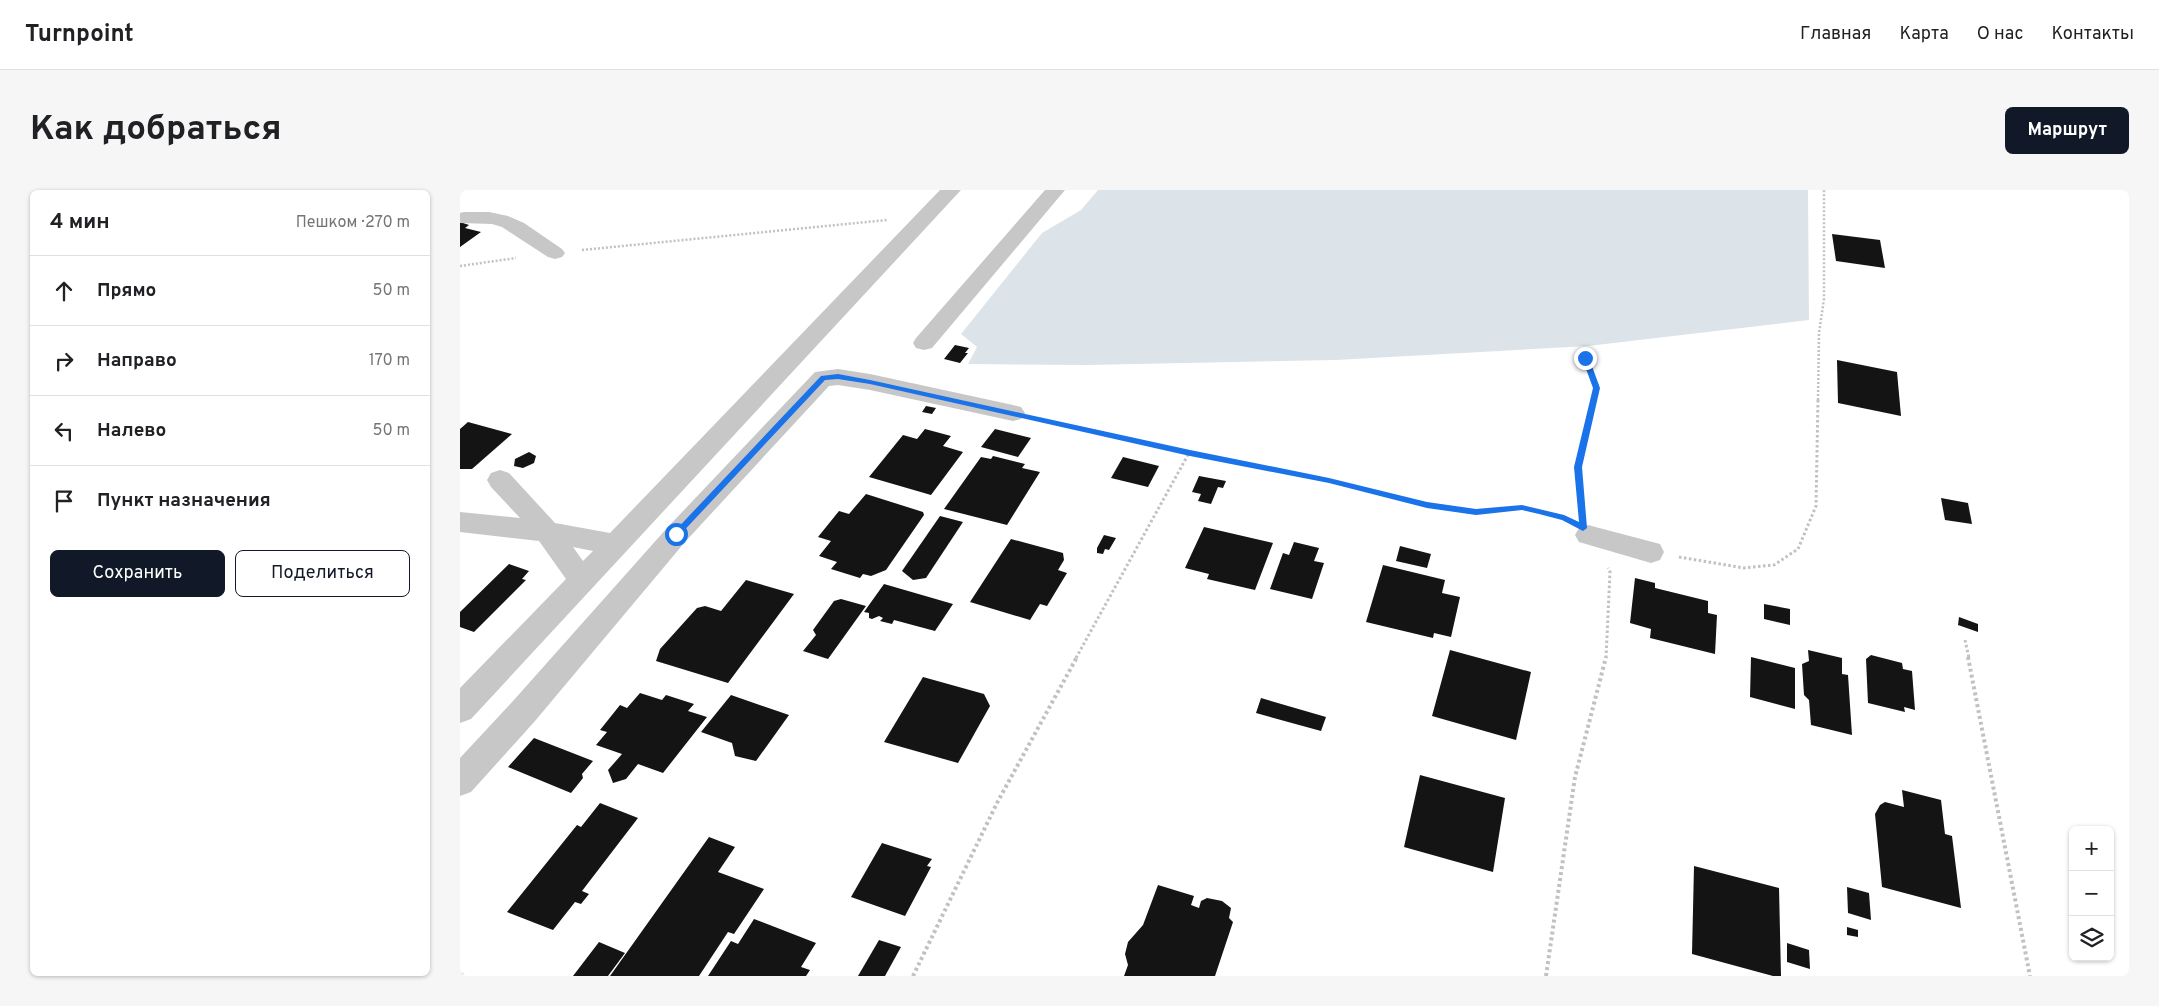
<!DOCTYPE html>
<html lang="ru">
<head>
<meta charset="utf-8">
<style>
  :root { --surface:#fff; --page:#f6f6f6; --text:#202124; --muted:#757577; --line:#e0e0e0; --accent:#111827 }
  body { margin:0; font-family:Overpass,sans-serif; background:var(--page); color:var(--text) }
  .controls { position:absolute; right:15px; bottom:15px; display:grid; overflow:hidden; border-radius:8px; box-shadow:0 1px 4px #0004 }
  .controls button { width:45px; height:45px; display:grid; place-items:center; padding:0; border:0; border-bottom:1px solid var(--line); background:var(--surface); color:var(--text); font:25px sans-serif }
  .stop { position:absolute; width:15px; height:15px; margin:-11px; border:4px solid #1a73e8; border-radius:50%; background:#fff }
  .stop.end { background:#1a73e8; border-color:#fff; box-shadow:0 1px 5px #0008 }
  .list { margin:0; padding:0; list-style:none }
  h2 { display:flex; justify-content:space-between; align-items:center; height:65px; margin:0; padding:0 20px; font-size:21px }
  h2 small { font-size:16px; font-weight:400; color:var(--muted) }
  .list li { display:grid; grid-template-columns:32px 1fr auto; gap:15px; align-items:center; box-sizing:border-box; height:70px; padding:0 20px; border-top:1px solid var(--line) }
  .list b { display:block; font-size:19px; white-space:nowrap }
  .list em { font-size:16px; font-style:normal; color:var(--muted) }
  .actions { display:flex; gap:10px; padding:15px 20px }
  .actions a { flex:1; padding:11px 0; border:1px solid var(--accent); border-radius:8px; text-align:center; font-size:18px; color:var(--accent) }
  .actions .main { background:var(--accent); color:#fff }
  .icon { flex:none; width:28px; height:28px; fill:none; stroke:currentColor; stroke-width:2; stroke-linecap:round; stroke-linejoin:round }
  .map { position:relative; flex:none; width:1669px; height:786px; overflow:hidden; border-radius:8px }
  header { display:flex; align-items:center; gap:30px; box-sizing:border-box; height:70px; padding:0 25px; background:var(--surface); border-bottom:1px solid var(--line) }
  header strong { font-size:24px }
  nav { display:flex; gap:28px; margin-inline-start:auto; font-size:18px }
  .intro { display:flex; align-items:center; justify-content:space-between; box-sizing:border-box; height:120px; padding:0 30px }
  h1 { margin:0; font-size:35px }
  .button { padding:12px 22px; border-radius:8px; background:var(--accent); color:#fff; font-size:18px; font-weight:700 }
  main { display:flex; gap:30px; padding:0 30px }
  aside { flex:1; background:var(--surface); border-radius:8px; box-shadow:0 1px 4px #0004 }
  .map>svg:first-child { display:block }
  .green { fill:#dce4e9 }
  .building { fill:#141414 }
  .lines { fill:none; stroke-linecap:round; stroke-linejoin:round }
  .path-far2 { stroke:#c1c1c1; stroke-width:2.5; stroke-dasharray:2 2; stroke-linecap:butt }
  .path-far1 { stroke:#c1c1c1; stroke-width:3; stroke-dasharray:2.5 2.5; stroke-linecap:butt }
  .path { stroke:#c1c1c1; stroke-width:4; stroke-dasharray:3 3; stroke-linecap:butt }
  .street { fill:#c7c7c7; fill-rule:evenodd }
  .route { fill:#1a73e8 }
</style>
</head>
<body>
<header>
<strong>Turnpoint</strong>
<nav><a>Главная</a><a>Карта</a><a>О нас</a><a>Контакты</a></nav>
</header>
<div class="intro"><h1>Как добраться</h1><a class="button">Маршрут</a></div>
<main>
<aside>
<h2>4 мин<small>Пешком · 270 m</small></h2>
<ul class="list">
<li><svg class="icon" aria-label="ahead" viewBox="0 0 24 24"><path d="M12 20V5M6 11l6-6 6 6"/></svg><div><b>Прямо</b></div><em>50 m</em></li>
<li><svg class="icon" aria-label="right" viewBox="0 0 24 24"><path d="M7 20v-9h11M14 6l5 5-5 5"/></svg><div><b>Направо</b></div><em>170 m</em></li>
<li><svg class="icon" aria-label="left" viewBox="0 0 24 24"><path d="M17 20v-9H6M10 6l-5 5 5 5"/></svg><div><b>Налево</b></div><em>50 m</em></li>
<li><svg class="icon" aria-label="arrive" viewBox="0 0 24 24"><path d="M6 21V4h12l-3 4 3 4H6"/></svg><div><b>Пункт назначения</b></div></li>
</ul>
<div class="actions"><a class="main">Сохранить</a><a>Поделиться</a></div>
</aside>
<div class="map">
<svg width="1669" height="786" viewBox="0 0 1669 786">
  <rect width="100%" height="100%" fill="#fff"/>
  <!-- green -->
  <path class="green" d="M638 0H1348L1349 130 1128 156 876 170 627 175 508 174 517 157 501 144 582 43 621 20Z"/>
  <!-- building -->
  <g class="building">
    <path d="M0 32 9 35 5 38 21 42 0 57Z"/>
    <path d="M1372 44 1420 50 1425 78 1376 71Z"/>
    <path d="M495 155 509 158 505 163H508L500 173 484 169Z"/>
    <path d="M1377 170 1437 182 1441 226 1378 213Z"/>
    <path d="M466 216 476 218 472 224 462 222Z"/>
    <path d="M8 232 52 244 12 279H0V239Z"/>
    <path d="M465 239 491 246 483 256 503 262 471 305 409 287 443 245 457 249Z"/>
    <path d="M535 239 571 248 558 267 521 257Z"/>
    <path d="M69 262 76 266 74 273 63 278 54 276 55 269Z"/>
    <path d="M533 266 565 274 562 278 580 282 547 335 484 319 521 267 531 269Z"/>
    <path d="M663 267 699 276 688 297 651 288Z"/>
    <path d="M739 286 766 291 763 298 758 297 751 314 738 311 741 304 732 302Z"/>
    <path d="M406 304 463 322 464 325 426 380 411 386 403 384 400 388 371 379 377 372 359 366 371 351 358 347 379 321 389 324Z"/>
    <path d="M1481 308 1508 313 1512 334 1485 330Z"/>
    <path d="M480 326 503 332 466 388 453 390 442 381Z"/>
    <path d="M744 337 813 353 795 400 747 389 749 384 725 378Z"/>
    <path d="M644 345 656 348 649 360 645 359 643 364 637 363V358Z"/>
    <path d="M551 349 603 363 604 370 598 380 607 383 587 416 580 414 570 430 510 412Z"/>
    <path d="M834 352 859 358 854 371 864 373 852 409 810 399 823 363 829 365Z"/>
    <path d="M940 356 971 364 967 378 936 371Z"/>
    <path d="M49 374 69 381 62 389 66 390 14 442 0 437V422Z"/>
    <path d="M923 375 985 390 982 403 1000 407 991 447 974 443 973 448 906 432Z"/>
    <path d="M1175 388 1195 393V398L1248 411V423L1257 425 1255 464 1190 448 1191 439 1170 433Z"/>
    <path d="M286 390 334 404 268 493 196 471 200 459 237 418 245 416 261 421Z"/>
    <path d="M424 394 493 414 475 441 434 430 432 434 420 431 423 428 419 426 412 429 409 428V423L404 422Z"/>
    <path d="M381 409 406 416 368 469 343 461 356 445 353 440 374 411Z"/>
    <path d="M1304 414 1330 419V435L1304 429Z"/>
    <path d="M1499 427 1518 434V442L1498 435Z"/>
    <path d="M990 460 1071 482 1056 550 972 526Z"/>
    <path d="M1348 460 1382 468V484L1388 485 1392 545 1351 535 1349 510 1344 505 1342 474 1349 471Z"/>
    <path d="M1411 465 1442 473 1443 479 1452 481 1455 520 1444 517 1445 522 1408 513 1406 469Z"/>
    <path d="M1291 467 1335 478V519L1290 507Z"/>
    <path d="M463 487 524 504 530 516 498 573 424 552Z"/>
    <path d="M180 503 202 510 206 505 234 514 228 521 247 527 203 583 178 574 166 589 153 593 148 580 162 564 136 555 147 542 140 540 160 515 167 518Z"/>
    <path d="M271 505 329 525 296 571 275 566 272 553 241 542Z"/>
    <path d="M801 508 866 527 861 541 796 523Z"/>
    <path d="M74 548 133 571 122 584 123 588 111 603 48 577Z"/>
    <path d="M960 585 1045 608 1033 682 944 657Z"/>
    <path d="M1442 600 1481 610 1485 644 1492 646 1501 718 1422 697 1415 624 1420 615 1425 612 1444 617Z"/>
    <path d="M140 613 178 628 122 701 129 704 121 714 115 712 93 740 47 722 117 635 121 637Z"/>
    <path d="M249 647 275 657 258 682 304 699 274 744 268 742 239 786H150Z"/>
    <path d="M422 653 472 669 467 676 471 677 445 726 391 707Z"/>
    <path d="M1234 676 1319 698 1321 786H1313L1232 764Z"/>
    <path d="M698 695 734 706 731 715 739 718 741 711 747 708 762 711 771 718 769 728 773 732 755 786H664L668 775 665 764 668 752 683 735Z"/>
    <path d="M1387 697 1409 703 1411 730 1388 723Z"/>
    <path d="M294 729 356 753 341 777 350 780 346 786H248L271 751 278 754Z"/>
    <path d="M1387 737 1398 740V747L1387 745Z"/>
    <path d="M419 750 441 757 425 786H398Z"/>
    <path d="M139 752 165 763 148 786H113Z"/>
    <path d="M1327 753 1349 760 1350 779 1327 772Z"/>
  </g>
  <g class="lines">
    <!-- path-far2 -->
    <g class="path-far2">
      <path d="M122 60 427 30"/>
      <path d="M0 76 56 68"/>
      <path d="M1125 168 1136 198 1133 210"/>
      <path d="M1358 210 1359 143 1364 109V0"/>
    </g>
    <!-- path-far1 -->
    <g class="path-far1">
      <path d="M580 229 729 263 869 291 967 315 1017 322 1062 318 1105 328"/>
      <path d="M1121 318 1118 277 1134 209"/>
      <path d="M1219 367 1284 378 1314 375 1338 359 1356 316 1358 209"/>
      <path d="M1505 450 1509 468"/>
      <path d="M616 468 729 263"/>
      <path d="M1146 468 1150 382 1148 378"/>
    </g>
    <!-- path -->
    <g class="path">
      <path d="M1508 467 1570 786"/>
      <path d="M0 784 4 786"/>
      <path d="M453 786 538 611 617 467"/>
      <path d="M1086 786 1115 587 1146 467"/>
    </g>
    <!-- street -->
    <g class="street">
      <path d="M480 0H501L11 529 0 533V498L106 389 79 351 0 342V322L60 328 31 297 27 290 31 283 40 280 49 283 95 333 150 343ZM113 357 133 361 123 371Z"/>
      <path d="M585 0H605L472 158 464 160 456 158 453 153 456 148Z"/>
      <path d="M4 22H29L48 26 64 33 102 59 105 63 102 67 95 69 88 67 42 37 32 34 0 33V23Z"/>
      <path d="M378 179 410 184 553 215 561 217 565 223 561 229 553 231 410 200 378 195 369 196 225 352 75 531 11 602 0 606V568L53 511 207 338 355 182Z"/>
      <path d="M1128 335 1200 354 1204 362 1200 370 1191 373 1119 352 1115 345 1119 338Z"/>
    </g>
  </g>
  <!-- route -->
  <path class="route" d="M1125 165 1129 168 1140 198 1122 277 1127 338 1123 341 1102 330 1079 324 1062 320 1016 325 967 318 869 293 730 266 410 194 378 189 365 190 218 347 216 348 212 344 361 186 378 184 410 190 730 260 869 288 967 312 1016 319 1062 315 1104 325 1119 332 1114 277 1133 198 1122 168Z"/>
</svg>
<div class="controls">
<button>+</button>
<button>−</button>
<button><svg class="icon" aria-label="layers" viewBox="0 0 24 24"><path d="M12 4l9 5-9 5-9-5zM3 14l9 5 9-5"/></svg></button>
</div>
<div class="stop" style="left:216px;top:344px"></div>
<div class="stop end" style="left:1125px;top:168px"></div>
</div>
</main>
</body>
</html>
